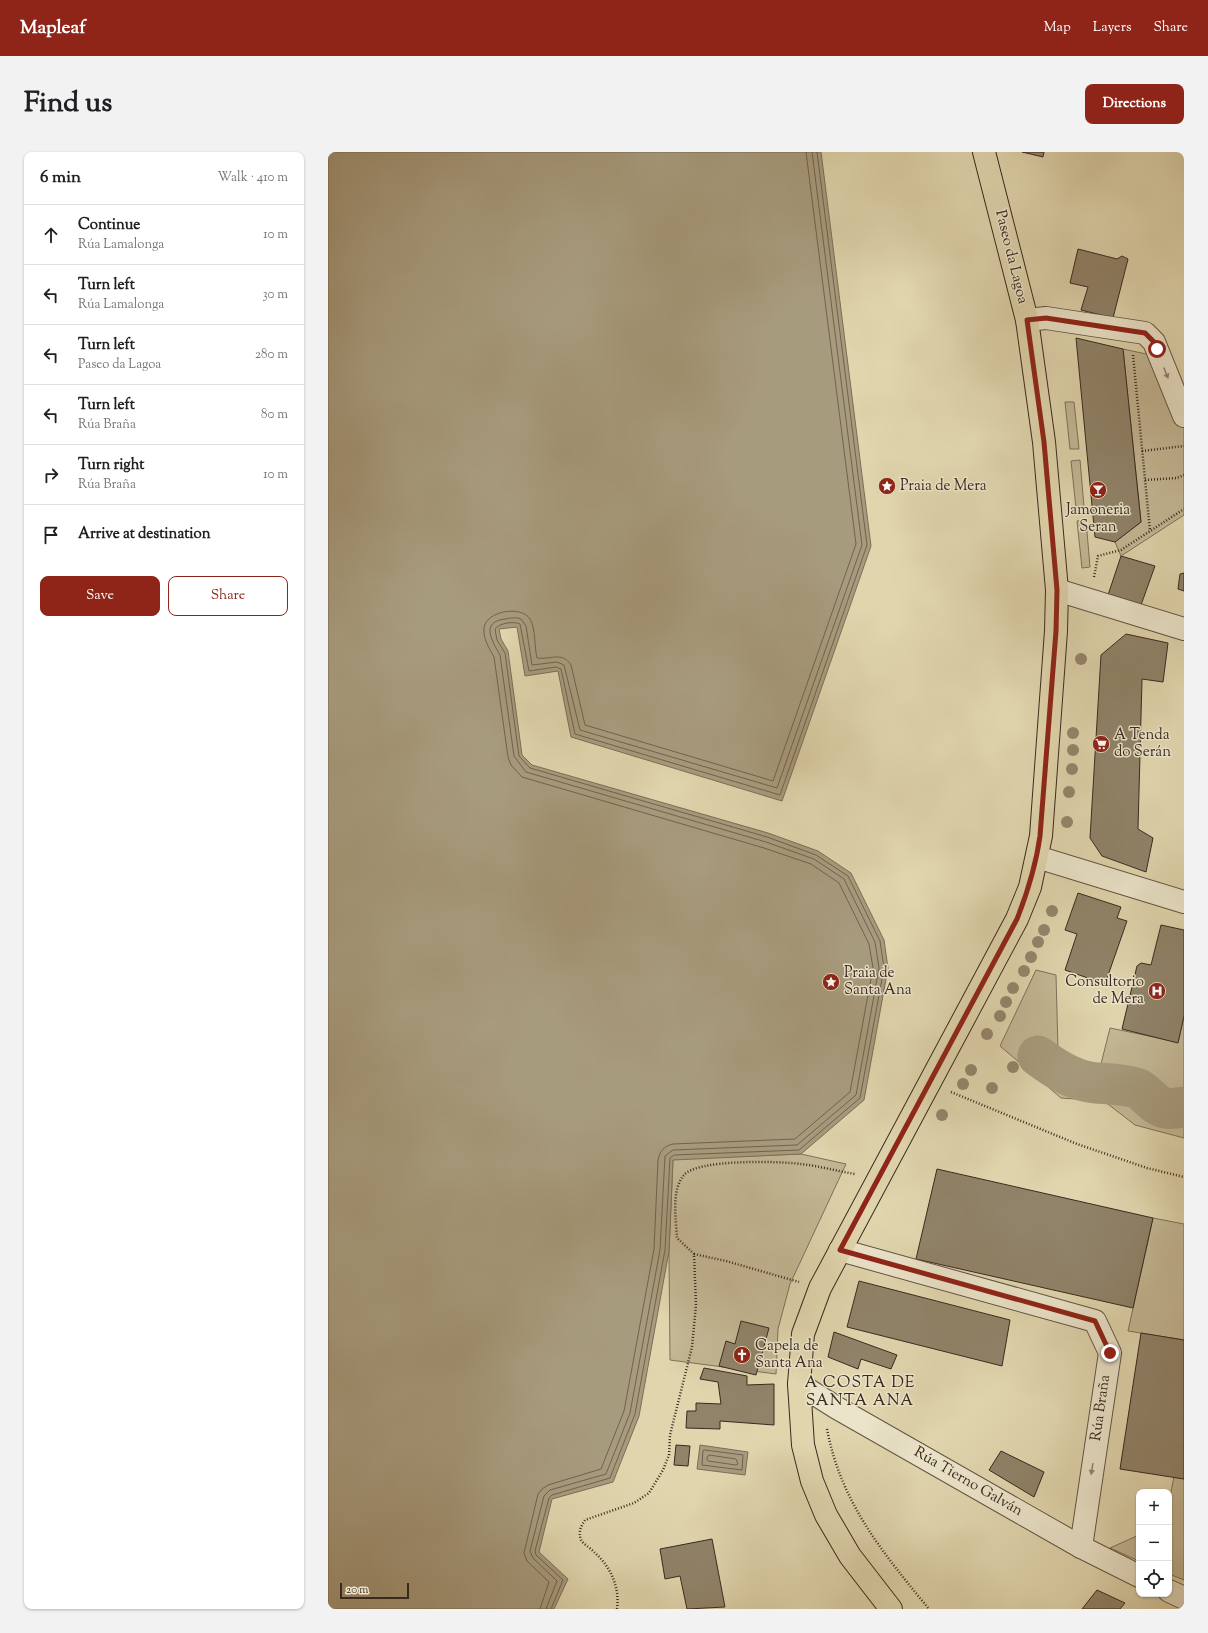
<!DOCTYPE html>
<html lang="en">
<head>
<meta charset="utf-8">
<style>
  :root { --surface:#fff; --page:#f2f2f2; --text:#202124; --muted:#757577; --line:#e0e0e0; --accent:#8f2418 }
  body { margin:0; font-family:"Sorts Mill Goudy",serif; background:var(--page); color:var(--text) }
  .controls { position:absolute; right:12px; bottom:12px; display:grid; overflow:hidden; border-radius:8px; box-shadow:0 1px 3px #0004 }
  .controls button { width:36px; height:36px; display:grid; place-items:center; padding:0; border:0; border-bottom:1px solid var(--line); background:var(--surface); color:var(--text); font:20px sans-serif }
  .scale { position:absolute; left:12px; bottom:10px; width:69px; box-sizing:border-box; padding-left:4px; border:2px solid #392a20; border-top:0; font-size:11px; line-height:14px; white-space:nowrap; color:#392a20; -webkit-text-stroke:3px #ebe4ca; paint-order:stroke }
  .stop { position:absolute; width:12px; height:12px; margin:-9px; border:3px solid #8f2418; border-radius:50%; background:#fff }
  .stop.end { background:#8f2418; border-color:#fff; box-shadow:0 1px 4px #0008 }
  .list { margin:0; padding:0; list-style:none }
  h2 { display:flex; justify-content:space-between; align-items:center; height:52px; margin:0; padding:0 16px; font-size:17px }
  h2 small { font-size:13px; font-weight:400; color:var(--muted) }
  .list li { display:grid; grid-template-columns:26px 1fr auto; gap:12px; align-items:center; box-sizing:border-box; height:60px; padding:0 16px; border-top:1px solid var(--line) }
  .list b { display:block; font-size:15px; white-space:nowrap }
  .list p { margin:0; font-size:13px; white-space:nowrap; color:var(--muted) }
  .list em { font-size:13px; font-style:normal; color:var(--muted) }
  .actions { display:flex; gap:8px; padding:12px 16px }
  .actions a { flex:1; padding:9px 0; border:1px solid var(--accent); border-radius:8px; text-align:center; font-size:14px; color:var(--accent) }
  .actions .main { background:var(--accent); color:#fff }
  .icon { flex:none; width:22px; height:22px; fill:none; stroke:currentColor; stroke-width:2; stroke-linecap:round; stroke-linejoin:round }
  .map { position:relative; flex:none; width:856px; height:1457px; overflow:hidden; border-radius:8px }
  header { display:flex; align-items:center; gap:24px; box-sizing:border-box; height:56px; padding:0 20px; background:var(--accent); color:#fff }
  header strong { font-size:19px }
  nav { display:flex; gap:22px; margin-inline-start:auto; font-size:14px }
  .intro { display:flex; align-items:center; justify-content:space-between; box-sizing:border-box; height:96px; padding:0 24px }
  h1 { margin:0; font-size:28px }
  .button { padding:10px 18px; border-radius:8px; background:var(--accent); color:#fff; font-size:14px; font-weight:700 }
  main { display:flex; gap:24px; padding:0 24px }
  aside { flex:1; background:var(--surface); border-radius:8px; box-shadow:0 1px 3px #0004 }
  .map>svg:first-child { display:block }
  .green { fill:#c4b895; stroke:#7e715a }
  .water { fill:#a79b7d; stroke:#7b6e58 }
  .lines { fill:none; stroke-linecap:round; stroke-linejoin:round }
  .shore { stroke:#70624e; stroke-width:1 }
  .river { stroke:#a79b7d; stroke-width:41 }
  .building { fill:#908369; stroke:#392a20 }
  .minor-casing { stroke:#635543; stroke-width:24 }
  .major-casing { stroke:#392a20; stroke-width:24 }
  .path { stroke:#392a20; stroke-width:2.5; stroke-dasharray:1 2; stroke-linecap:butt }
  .minor { stroke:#ebe4ca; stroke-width:22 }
  .major { stroke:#e0d5ad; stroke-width:22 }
  .tree { fill:#94866c }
  .oneway { fill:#928775 }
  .route { stroke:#8f2418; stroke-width:5 }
  .labels { text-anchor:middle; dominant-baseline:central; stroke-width:3; stroke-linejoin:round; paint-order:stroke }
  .street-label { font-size:15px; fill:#392a20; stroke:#ebe4ca }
  .poi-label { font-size:15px; fill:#392a20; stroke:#ebe4ca; text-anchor:start }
  .neighbourhood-label { font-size:16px; letter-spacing:1px; fill:#392a20; stroke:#ebe4ca }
</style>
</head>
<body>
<header>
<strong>Mapleaf</strong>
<nav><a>Map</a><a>Layers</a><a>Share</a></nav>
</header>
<div class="intro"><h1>Find us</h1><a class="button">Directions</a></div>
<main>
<aside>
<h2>6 min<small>Walk · 410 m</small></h2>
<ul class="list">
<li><svg class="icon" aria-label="ahead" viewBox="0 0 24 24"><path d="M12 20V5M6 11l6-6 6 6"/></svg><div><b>Continue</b><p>Rúa Lamalonga</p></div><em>10 m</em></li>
<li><svg class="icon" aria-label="left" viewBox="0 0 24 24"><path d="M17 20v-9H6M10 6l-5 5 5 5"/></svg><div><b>Turn left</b><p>Rúa Lamalonga</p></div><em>30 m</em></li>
<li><svg class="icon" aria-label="left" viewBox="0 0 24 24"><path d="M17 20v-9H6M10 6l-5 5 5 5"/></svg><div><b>Turn left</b><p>Paseo da Lagoa</p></div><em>280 m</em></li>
<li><svg class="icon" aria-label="left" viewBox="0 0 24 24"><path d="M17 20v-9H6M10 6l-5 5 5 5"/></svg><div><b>Turn left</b><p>Rúa Braña</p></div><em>80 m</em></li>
<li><svg class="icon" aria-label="right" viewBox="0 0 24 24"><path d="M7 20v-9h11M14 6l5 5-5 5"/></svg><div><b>Turn right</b><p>Rúa Braña</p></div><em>10 m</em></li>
<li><svg class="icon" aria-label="arrive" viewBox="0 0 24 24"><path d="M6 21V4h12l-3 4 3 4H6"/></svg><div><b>Arrive at destination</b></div></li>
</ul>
<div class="actions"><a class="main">Save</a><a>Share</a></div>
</aside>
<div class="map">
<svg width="856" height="1457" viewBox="0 0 856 1457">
  <rect width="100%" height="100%" fill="#e0d5ad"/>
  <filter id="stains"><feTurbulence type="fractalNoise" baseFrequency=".005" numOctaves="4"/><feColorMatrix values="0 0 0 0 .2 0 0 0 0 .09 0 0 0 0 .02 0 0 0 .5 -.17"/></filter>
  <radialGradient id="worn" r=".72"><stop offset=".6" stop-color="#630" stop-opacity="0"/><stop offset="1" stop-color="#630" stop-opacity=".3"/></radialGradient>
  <!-- green -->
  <g class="green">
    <path d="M795 197 832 205 856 264V363L793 404 787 390 813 370Z"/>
    <path d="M737 250H746L751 297H742Z"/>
    <path d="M752 308 756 355 748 356 743 309Z"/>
    <path d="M758 368 762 415 754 416 749 369Z"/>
    <path d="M708 818 728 823 730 898 772 916 782 876 850 890 856 864V986L807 973 776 949 733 946 672 894Z"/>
    <path d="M473 1002 518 1012 462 1132 450 1177 448 1222 342 1208 341 1099 345 1007Z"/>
    <path d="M825 1066 856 1072V1188L800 1179Z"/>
    <path d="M846 1325 856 1327V1428L841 1422V1349Z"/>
    <path d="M811 1383V1409L782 1396Z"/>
  </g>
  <!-- water -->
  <g class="water">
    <path d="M0 0H493L543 394 454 649 243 585 230 519 197 524 189 475 171 477 173 487 180 499 194 603 204 613 440 681 490 699 523 721 556 788 560 816 536 948 473 1002 345 1008 341 1099 311 1264 285 1330 224 1347 211 1400 240 1427 226 1457H0Z"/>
    <path d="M372 1293 420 1300 417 1323 369 1317Z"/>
  </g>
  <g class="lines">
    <!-- shore -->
    <g class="shore">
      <path d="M377 1298 415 1303 414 1318 374 1313 375 1299Z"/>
      <path d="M381 1303 408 1307 410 1312 408 1313 380 1309 379 1307Z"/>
      <path d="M212 1457 221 1430 199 1409 196 1401 210 1342 214 1337 220 1333 273 1317 296 1259 326 1097 330 1008C332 999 336 994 345 992L467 987 522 940 545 816 541 792 511 731 483 712 436 696 194 625 183 613 180 605 166 505C161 496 155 487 156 476 158 459 193 453 202 467 208 477 206 494 209 506 222 508 234 499 243 513L257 573 445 629 528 392 478 0"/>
      <path d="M218 1457 229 1429 205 1406 202 1399 216 1344 222 1338 278 1322 302 1261 332 1098 337 1004 345 998 469 993 528 943 551 816 547 790 516 727 486 707 438 690 198 620 186 604 172 503C164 489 152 470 177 467 183 466 188 465 193 467L198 474 204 513 229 510 236 513 252 578 449 636 534 393 484 0"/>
      <path d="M223 1457 235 1428 208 1403 207 1399 221 1346 224 1343 282 1326 307 1262 337 1098 342 1006 346 1003 471 998 532 946 556 816 552 789 520 724 488 703 439 685 202 616 191 604 177 501 169 488 167 477C171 471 186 469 192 472L201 519 228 515 233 517 247 582 452 643 539 393 489 0"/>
    </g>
    <!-- river -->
    <path class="river" d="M710 904C727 917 746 929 768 931 782 932 795 932 808 936 812 937 815 940 818 943 834 957 834 958 856 955"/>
  </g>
  <!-- building -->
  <g class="building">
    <path d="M694 0H716L715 5Z"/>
    <path d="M750 97 789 107 794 104 800 107 785 166 753 158 760 135 742 131Z"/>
    <path d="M748 186 795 197 813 370 787 390 767 385Z"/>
    <path d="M793 404 827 414 813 453 780 443Z"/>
    <path d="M856 421V439L850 437 852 422Z"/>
    <path d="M798 482 840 491 835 530 814 527 810 677 825 686 818 720 774 704 762 686 773 503Z"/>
    <path d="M750 741 793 755 789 766 799 769 777 832 737 818 749 782 737 778Z"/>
    <path d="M833 773 856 778V864L850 891 794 877 809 814 813 811 823 813Z"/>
    <path d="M609 1017 825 1066 805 1156 588 1107Z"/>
    <path d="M531 1129 682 1168 674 1214 519 1175Z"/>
    <path d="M413 1169 441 1176 428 1223 391 1214 398 1189 407 1192Z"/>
    <path d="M506 1180 569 1203 563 1217 533 1207 530 1217 500 1205Z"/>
    <path d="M813 1181 856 1188V1327L792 1317Z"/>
    <path d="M376 1216 419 1224V1233L446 1232V1273L392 1269V1277L358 1276 359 1259H368V1251L393 1252 390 1230 372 1227Z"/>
    <path d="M348 1293 362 1294 360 1314 346 1313Z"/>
    <path d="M673 1299 716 1320 706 1345 661 1318Z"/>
    <path d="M384 1387 397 1455 359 1457 352 1424 337 1427 332 1397Z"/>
    <path d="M769 1438 797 1451 792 1457H754Z"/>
  </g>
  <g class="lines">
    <defs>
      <g id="minor">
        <path d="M699 168 718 166 817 181 826 190 856 264"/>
        <path d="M729 438 856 477"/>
        <path d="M709 705 856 750"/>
        <path d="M512 1098 767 1169 782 1201 753 1395"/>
        <path d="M471 1232 509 1256 753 1395 811 1424"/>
        <path d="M841 1439 856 1446"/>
      </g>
      <path id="major" d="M563 1457 522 1404 498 1363 484 1329 475 1293 471 1232 475 1182 492 1136 689 767 702 735 713 684 728 479 729 438 716 290 699 168 656 0"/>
    </defs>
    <!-- minor casing -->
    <use href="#minor" class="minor-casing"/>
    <!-- major casing -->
    <use href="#major" class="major-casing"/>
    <!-- path -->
    <g class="path">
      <path d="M805 203 822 379"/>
      <path d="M814 299 856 294"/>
      <path d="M817 328 849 326 856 323"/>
      <path d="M766 425 770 404 793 398 856 357"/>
      <path d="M623 940 749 992 819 1016 856 1025"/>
      <path d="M366 1102 398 1109 471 1130"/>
      <path d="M499 1277C513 1351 555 1401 601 1457"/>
      <path d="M289 1457C292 1436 283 1415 267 1401 264 1397 256 1393 253 1388 250 1380 253 1374 257 1368L306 1351 321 1341 335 1318 341 1303 342 1283 364 1195 368 1153 366 1102 349 1086C348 1067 343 1038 356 1023 369 1007 451 1009 473 1012 491 1014 509 1019 527 1022"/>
    </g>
    <!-- minor -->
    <use href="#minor" class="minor"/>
    <!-- major -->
    <use href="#major" class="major"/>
  </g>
  <!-- trees -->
  <g class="tree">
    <circle cx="753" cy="507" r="6"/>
    <circle cx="745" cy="581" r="6"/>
    <circle cx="745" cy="598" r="6"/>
    <circle cx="744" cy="617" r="6"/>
    <circle cx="741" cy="640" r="6"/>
    <circle cx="739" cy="670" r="6"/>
    <circle cx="724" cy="759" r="6"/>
    <circle cx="716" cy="778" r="6"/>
    <circle cx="710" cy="790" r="6"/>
    <circle cx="703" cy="805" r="6"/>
    <circle cx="696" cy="819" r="6"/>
    <circle cx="685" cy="836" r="6"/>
    <circle cx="678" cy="850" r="6"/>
    <circle cx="672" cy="864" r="6"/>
    <circle cx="659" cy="882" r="6"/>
    <circle cx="685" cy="915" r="6"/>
    <circle cx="643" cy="918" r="6"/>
    <circle cx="635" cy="932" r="6"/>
    <circle cx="664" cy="936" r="6"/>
    <circle cx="614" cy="963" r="6"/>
  </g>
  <!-- one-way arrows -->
  <defs><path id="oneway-solid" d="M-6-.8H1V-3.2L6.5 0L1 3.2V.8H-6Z"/></defs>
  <g class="oneway">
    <use href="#oneway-solid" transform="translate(838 221) rotate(68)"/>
    <use href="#oneway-solid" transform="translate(764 1317) rotate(99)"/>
  </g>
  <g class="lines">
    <!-- route -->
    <path class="route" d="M782 1201 767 1169 512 1098 689 767C700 739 708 713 712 684L728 479 729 438 716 290 699 168 718 166 817 181 826 190 829 197"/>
  </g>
  <!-- icons -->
  <defs>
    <symbol id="sight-disc" viewBox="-11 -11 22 22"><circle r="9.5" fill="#8f2418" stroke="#ebe4ca"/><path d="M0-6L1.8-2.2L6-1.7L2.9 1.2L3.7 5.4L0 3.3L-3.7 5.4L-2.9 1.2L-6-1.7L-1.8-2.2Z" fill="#fff"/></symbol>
    <symbol id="bar-disc" viewBox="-11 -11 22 22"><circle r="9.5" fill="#8f2418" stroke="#ebe4ca"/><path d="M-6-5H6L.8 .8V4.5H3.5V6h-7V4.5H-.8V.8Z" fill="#fff"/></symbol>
    <symbol id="supermarket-disc" viewBox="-11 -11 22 22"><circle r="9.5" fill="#8f2418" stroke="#ebe4ca"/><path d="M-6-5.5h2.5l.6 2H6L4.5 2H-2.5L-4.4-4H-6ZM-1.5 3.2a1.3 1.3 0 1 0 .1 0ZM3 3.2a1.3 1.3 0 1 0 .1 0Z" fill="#fff"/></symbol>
    <symbol id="hospital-disc" viewBox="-11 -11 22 22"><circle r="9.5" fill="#8f2418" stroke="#ebe4ca"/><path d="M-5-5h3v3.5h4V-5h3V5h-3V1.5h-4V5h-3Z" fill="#fff"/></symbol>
    <symbol id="church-disc" viewBox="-11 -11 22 22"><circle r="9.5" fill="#8f2418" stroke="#ebe4ca"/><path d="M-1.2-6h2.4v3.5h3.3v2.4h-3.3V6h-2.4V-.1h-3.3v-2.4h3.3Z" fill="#fff"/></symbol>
  </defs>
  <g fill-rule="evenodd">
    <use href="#sight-disc" x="549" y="324" width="20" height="20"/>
    <use href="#bar-disc" x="760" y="328" width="20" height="20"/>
    <use href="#supermarket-disc" x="763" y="582" width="20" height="20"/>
    <use href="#sight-disc" x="493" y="820" width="20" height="20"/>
    <use href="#hospital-disc" x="819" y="829" width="20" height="20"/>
    <use href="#church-disc" x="404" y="1193" width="20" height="20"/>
  </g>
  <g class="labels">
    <!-- street labels -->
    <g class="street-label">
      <text transform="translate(683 105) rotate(76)">Paseo da Lagoa</text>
      <text transform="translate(773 1256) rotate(-82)">Rúa Braña</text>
      <text transform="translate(640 1330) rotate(30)">Rúa Tierno Galván</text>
    </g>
    <!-- poi labels -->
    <g class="poi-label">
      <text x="572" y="334">Praia de Mera</text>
      <text x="770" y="358" text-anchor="middle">Jamoneria<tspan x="770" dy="17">Seran</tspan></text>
      <text x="786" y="583">A Tenda<tspan x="786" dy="17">do Serán</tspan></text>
      <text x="516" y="821">Praia de<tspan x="516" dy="17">Santa Ana</tspan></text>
      <text x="816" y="830" text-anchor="end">Consultorio<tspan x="816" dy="17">de Mera</tspan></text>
      <text x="427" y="1194">Capela de<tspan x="427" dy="17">Santa Ana</tspan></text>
    </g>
    <!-- neighbourhood labels -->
    <g class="neighbourhood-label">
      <text x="532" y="1231">A COSTA DE<tspan x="532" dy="18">SANTA ANA</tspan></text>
    </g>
  </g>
  <rect width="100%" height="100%" filter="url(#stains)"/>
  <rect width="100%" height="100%" fill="url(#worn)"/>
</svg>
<div class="controls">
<button>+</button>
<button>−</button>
<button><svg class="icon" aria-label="locate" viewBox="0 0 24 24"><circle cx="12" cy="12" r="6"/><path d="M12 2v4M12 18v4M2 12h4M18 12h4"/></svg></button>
</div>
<div class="scale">20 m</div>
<div class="stop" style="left:829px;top:197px"></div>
<div class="stop end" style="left:782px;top:1201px"></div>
</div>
</main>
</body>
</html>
